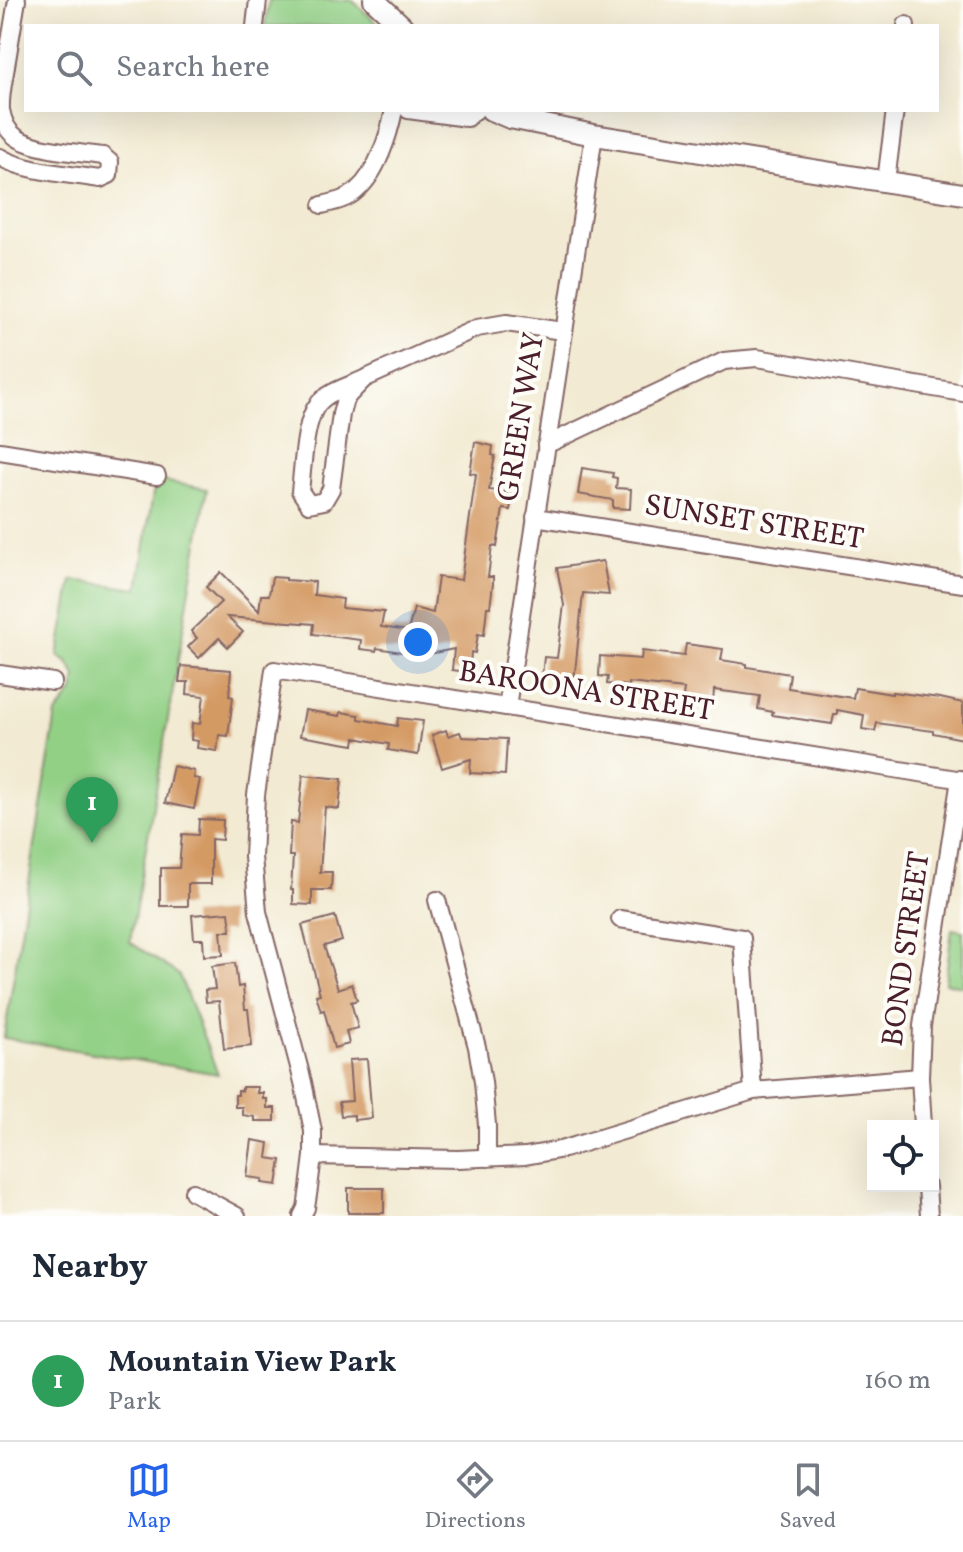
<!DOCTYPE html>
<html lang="en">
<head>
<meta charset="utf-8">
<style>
  :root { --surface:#fff; --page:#f2f2f3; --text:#1f2937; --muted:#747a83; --line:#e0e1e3; --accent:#2563eb }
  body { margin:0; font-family:Vollkorn,serif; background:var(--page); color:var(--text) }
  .controls { position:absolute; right:24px; bottom:24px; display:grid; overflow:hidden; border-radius:0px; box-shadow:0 8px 32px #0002 }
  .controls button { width:72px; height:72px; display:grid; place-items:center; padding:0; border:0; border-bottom:2px solid var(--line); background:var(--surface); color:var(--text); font:40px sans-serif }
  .you { position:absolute; left:418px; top:642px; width:28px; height:28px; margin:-20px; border:6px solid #fff; border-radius:50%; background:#1a73e8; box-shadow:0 0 0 12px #1a73e833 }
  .badge { display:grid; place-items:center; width:52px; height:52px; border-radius:50%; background:var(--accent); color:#fff; font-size:26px; font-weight:700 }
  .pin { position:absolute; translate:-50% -66px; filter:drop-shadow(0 2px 4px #0008) }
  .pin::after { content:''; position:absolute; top:42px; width:28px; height:24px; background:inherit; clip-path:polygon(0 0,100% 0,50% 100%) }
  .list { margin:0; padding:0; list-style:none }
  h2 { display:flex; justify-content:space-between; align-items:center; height:104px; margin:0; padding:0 32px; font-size:34px }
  h2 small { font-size:26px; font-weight:400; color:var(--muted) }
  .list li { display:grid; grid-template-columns:52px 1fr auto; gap:24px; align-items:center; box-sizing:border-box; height:120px; padding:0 32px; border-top:2px solid var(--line) }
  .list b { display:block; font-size:30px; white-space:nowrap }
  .list p { margin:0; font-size:26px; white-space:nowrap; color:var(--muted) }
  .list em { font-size:26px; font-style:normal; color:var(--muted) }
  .icon { flex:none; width:44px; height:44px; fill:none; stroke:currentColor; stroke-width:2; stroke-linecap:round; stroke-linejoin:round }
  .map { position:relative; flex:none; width:963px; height:1216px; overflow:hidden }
  .search { position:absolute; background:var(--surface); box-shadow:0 8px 32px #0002; left:24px; right:24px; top:24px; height:88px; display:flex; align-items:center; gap:20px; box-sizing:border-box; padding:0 28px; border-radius:0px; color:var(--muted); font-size:30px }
  .sheet { height:224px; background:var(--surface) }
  nav { display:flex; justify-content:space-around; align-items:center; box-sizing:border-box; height:112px; border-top:2px solid var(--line); background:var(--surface); font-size:22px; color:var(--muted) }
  nav a { display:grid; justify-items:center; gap:4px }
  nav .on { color:var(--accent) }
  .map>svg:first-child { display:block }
  .green { fill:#92d085; stroke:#6e7858; stroke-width:2 }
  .building { fill:#d49a64 }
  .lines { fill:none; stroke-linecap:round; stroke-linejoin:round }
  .minor-casing { stroke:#856665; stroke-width:20 }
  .major-casing { stroke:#856665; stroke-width:24 }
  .minor { stroke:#fff; stroke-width:16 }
  .major { stroke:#fff; stroke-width:20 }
  .labels { text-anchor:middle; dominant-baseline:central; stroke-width:8; stroke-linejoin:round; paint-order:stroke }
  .street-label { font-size:30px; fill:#4a1f2b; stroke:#fdfcf7 }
</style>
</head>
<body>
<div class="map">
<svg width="963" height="1216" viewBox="0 0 963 1216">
  <rect width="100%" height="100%" fill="#fdfcf7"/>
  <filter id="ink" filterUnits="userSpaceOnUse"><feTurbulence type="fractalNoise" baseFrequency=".0125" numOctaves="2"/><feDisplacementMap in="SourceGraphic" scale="16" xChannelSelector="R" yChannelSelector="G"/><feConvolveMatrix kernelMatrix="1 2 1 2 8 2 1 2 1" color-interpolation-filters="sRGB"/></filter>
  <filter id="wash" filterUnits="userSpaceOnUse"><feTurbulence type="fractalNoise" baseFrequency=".006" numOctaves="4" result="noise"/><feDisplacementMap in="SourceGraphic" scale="32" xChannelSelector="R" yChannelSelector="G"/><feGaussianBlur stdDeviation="1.8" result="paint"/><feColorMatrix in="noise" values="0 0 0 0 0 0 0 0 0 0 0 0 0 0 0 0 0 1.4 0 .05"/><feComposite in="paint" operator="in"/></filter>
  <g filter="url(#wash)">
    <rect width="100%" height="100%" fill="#f2ead2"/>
    <!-- green -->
    <g class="green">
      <path d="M269 0H352L380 26H265Z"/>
      <path d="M162 481 207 489 130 942 179 975 218 1074 4 1038 56 714 73 692 76 676 68 663 58 656 72 580 138 589 153 493Z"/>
      <path d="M952 929 963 931V986L945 983Z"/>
    </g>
    <g id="blocks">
      <!-- building -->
      <g class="building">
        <path d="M475 442 493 446 492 455 495 456 489 490 513 493 510 510 503 509 497 547 492 546 488 577H493V584L490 607H487L484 635 478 634 475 653 471 652 470 665H467L466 672 452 670 454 649 414 657V654L377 648 376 651 360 649 361 640 313 634 314 624 227 617 243 632 228 647 219 638 199 658 188 647 197 638 191 631 221 602 206 587 221 572 259 611 261 595H269L272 577 286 578V580L315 582 314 595 343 599 342 608 384 612 381 627 408 631 414 608 433 613 438 577 461 580 476 474 470 473Z"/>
        <path d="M582 468 613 473 612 477 617 478 616 488 631 489 630 509 613 508V500L578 494Z"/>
        <path d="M603 561 609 595 583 593 574 682 556 680 557 677 542 676 544 657 557 658 564 605 557 568Z"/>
        <path d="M686 644 723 649 721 660 747 664V667L790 674 788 688 853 698 855 688 892 694V692L940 698 963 703V739L933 733V731L877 723 875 731 862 729 864 715 837 710V715H834L832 724 772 715 773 712 758 709 760 696 714 690 713 703 683 698 684 689 629 683V686L607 684 608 677 599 676 600 656 641 659 642 651 684 656Z"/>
        <path d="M181 666 231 670 229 696 233 697 228 736 219 735 217 751 197 748 198 741 191 740 192 723 200 724 204 696 187 694 188 682H179Z"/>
        <path d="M305 710 340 716 341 712 359 715V719L397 726 398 718 423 721 418 755 388 750 389 744 355 738 354 745 300 736Z"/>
        <path d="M446 730 448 736 460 732 462 737 507 739 505 775 470 773 471 759 442 768 432 735Z"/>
        <path d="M173 766 194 771 193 778 200 779 194 809 165 803Z"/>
        <path d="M303 775 342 779 339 809 325 807 320 872H332L331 890H312V905L293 904V890H291L293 856H289L291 822 298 823Z"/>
        <path d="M199 819 223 820 222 840 211 839V884H188V906H160V876H161V868H179L182 834 198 835Z"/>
        <path d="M229 912 231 931H221L223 955 204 956 203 939H194L192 915Z"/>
        <path d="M335 916 342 941 324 946 338 989 352 984 357 1000 351 1002 358 1028 346 1031 349 1044 334 1048 324 1010 321 1011 316 995 320 994 302 925Z"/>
        <path d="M235 963 238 987 243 986 245 1009H248L252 1046 224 1049 219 1001 206 1002 205 990 215 989 212 966Z"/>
        <path d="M367 1059 372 1118 354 1120V1115L341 1116 339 1102 352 1101 349 1060Z"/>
        <path d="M242 1087H258L257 1093H263V1099H267V1108H275V1121H255V1117L242 1115V1107H235V1095H238V1091H242Z"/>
        <path d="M252 1140 269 1143 267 1158 281 1160 277 1185 262 1183 263 1179 247 1177Z"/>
        <rect x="348" y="1188" width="36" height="25"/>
      </g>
    </g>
  </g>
  <g filter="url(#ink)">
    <use href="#blocks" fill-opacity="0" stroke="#856665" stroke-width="2"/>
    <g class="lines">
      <defs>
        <g id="minor">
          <path d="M255 26 258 0"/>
          <path d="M906 26V25"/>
          <path d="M6 66 17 0"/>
          <path d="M0 78 6 66C4 80 0 95 1 110 3 121 7 131 16 137 33 150 81 153 103 156L110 162 109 175 100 179C71 174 24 172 0 157"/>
          <path d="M408 110 467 118 476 110"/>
          <path d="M886 181 895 110"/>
          <path d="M322 205C335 202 348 199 357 190 377 173 389 135 394 110"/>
          <path d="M364 379 345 399 341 414 331 489 324 501 309 504 300 491C303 468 304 421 318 404 329 391 349 386 364 379Z"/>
          <path d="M364 379 477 328 506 323 563 331"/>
          <path d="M546 445 724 361 757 358 963 393"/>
          <path d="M0 451 157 476"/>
          <path d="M535 517 963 584"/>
          <path d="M0 674 53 682"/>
          <path d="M507 707 594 135"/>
          <path d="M437 900 477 1047 483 1082 487 1125V1158"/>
          <path d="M620 919 742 938 753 1091"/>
          <path d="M923 1126 920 1077 922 1026 960 779"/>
          <path d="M313 1156 458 1159 525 1156 564 1149 753 1091 920 1077"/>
          <path d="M927 1186 929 1216"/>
          <path d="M193 1192 237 1216"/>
          <path d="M302 1216 306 1208 309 1188 313 1156V1131L303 1082 258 912 253 857 256 795 274 670 963 780"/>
        </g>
        <g id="major">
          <path d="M374 0 402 26"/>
          <path d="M491 110 510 118 594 135 963 194"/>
        </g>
      </defs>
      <!-- minor casing -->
      <use href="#minor" class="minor-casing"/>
      <!-- major casing -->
      <use href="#major" class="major-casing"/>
      <!-- minor -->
      <use href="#minor" class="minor"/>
      <!-- major -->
      <use href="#major" class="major"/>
    </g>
  </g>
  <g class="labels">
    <!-- street labels -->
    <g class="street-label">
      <text transform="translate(522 417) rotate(-81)">GREEN WAY</text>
      <text transform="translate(754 523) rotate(9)">SUNSET STREET</text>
      <text transform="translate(586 692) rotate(9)">BAROONA STREET</text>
      <text transform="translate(907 949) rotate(-82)">BOND STREET</text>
    </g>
  </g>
</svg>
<div class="controls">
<button><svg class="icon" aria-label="locate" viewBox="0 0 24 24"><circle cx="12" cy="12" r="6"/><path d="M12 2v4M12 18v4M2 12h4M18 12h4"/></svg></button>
</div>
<div class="you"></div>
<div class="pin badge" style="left:92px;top:843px;background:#2e9e5b">1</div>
<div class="search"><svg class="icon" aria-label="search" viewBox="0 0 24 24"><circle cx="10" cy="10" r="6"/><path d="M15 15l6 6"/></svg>Search here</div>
</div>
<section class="sheet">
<h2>Nearby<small></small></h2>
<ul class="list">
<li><span class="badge" style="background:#2e9e5b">1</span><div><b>Mountain View Park</b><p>Park</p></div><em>160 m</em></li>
</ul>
</section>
<nav>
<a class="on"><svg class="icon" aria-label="map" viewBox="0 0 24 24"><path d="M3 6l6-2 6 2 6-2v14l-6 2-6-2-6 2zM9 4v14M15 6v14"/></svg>Map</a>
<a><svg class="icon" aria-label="directions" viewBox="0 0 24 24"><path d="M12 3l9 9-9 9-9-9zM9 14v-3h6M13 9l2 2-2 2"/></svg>Directions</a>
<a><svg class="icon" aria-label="saved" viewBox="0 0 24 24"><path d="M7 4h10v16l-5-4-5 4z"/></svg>Saved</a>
</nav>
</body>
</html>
